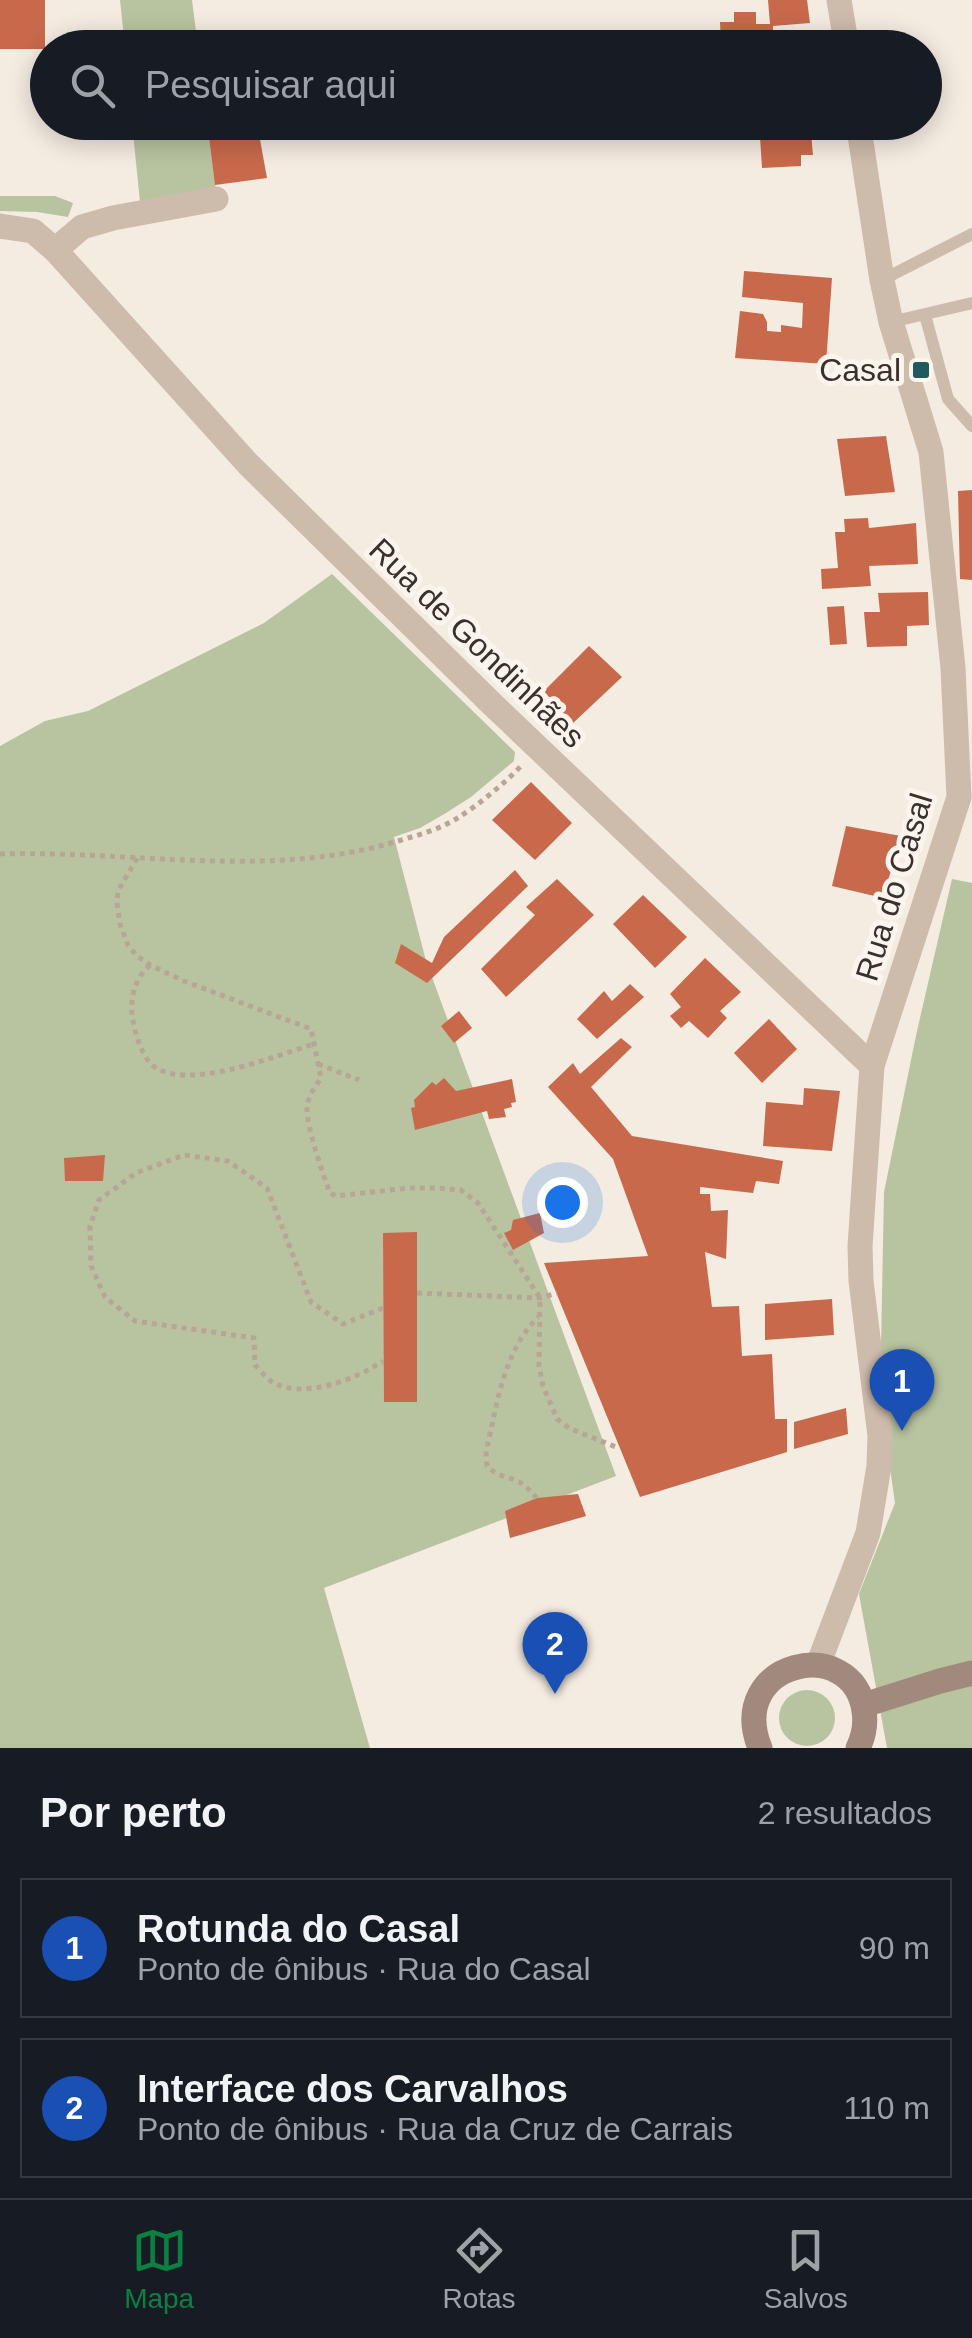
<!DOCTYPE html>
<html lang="pt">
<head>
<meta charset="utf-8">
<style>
  :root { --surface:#171b24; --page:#242831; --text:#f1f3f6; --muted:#9ea1a6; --line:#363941; --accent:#0b8043 }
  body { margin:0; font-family:Arial,sans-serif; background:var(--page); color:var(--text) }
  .you { position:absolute; left:562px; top:1202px; width:35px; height:35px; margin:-25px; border:8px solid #fff; border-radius:50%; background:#1a73e8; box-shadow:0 0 0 15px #1a73e833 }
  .badge { display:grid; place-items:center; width:65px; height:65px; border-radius:50%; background:var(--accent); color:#fff; font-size:32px; font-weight:700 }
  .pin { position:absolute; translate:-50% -82px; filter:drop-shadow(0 2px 5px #0008) }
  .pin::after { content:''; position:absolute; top:52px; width:35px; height:30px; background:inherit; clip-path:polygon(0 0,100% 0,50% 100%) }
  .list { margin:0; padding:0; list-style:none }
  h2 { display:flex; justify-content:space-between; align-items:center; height:130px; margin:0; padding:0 40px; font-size:42px }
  h2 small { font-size:32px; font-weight:400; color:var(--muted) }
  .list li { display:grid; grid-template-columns:65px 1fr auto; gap:30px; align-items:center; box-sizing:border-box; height:140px; margin:0 20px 20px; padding:0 20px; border:2px solid var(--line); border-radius:0px }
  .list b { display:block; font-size:38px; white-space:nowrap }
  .list p { margin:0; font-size:32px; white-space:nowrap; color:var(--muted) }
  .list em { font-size:32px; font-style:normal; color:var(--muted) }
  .icon { flex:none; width:55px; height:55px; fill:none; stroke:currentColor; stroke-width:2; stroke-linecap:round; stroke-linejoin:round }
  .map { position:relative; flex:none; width:972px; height:1748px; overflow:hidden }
  .search { position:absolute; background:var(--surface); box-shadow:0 5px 25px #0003; left:30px; right:30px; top:30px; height:110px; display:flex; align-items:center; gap:25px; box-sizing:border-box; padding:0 35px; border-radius:55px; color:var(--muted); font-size:38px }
  .sheet { height:450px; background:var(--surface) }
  nav { display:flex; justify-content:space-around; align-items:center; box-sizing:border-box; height:140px; border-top:2px solid var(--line); background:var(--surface); font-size:28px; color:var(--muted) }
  nav a { display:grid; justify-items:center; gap:5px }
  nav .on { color:var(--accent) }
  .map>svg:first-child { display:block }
  .green { fill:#b8c4a0 }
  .building { fill:#c8694b }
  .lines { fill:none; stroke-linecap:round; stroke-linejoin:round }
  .path { stroke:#b9a596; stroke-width:5; stroke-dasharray:5 5; stroke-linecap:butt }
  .lane { stroke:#cdbbac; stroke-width:12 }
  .street { stroke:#cdbbac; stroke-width:25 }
  .secondary { stroke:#a18a7d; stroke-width:25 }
  .poi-dot { fill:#1f5a5e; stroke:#fbf5ee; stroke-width:4 }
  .labels { text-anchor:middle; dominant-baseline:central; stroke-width:10; stroke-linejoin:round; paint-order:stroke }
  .poi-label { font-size:32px; fill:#3b302b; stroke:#fbf5ee; text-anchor:end }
  .street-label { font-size:32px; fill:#3b302b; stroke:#fbf5ee }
</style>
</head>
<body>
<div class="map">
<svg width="972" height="1748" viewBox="0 0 972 1748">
  <rect width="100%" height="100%" fill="#f4ebe1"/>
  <!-- green -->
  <g class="green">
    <path d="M120 0H192L198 47H125Z"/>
    <path d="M132 123H207L216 190 140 202Z"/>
    <path d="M0 196H55L73 203 68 217 37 212 0 211Z"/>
    <path d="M332 574 515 752 514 761 471 797 446 813 420 828 394 837 426 961 616 1476 324 1588 370 1748H0V746L45 721 88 711 264 623Z"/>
    <path d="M952 879 972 883V1748H887L859 1594 895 1503 880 1398 884 1192 917 1031Z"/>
    <circle cx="807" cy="1718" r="28"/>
  </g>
  <!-- building -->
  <g class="building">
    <rect x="0" y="0" width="45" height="49"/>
    <path d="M768 0H807L810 23 773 26V48H721L720 22H734V12H756V24H770Z"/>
    <path d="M670 34 697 35V48H670Z"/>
    <path d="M207 122H246V124L238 126 239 136 259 134 267 178 215 185Z"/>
    <path d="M759 122H810L813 155H801V166L762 168Z"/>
    <path d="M744 271 832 278 826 364 735 358 740 311 763 314 767 322V331L781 332V325L802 328 803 303 742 297Z"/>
    <path d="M886 436 895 492 845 496 837 439Z"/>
    <path d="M972 490V580L960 579 958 491Z"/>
    <path d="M868 518 869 528 916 523 918 564 869 566 871 586 822 589 821 569 838 568 835 532H845L844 519Z"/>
    <path d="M928 592 929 625 907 626V646L867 647 864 612H880L878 593Z"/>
    <path d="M844 606 847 644 830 645 827 607Z"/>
    <path d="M589 646 622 677 572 724 544 691Z"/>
    <path d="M531 782 572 823 535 860 492 820Z"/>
    <path d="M846 826 901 836 883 898 832 886Z"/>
    <path d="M515 870 528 886 427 983 395 963 401 944 432 963 444 937Z"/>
    <path d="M557 879 594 915 506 997 481 969 535 915 526 907Z"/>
    <path d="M643 895 687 937 655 968 613 924Z"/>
    <path d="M705 958 741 992 720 1011 727 1018 708 1038 689 1021 681 1028 670 1016 681 1007 670 994Z"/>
    <path d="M630 984 644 997 597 1039 577 1019 604 991 612 1001Z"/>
    <path d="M459 1011 472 1028 454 1043 441 1026Z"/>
    <path d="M769 1019 797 1049 762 1083 734 1053Z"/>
    <path d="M621 1038 632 1047 591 1087 632 1136 783 1161 779 1184 756 1181 753 1193 700 1187V1194H710L711 1211 728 1210 726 1259 705 1252 712 1307 739 1306 742 1356 772 1354 775 1419H787V1452L640 1497 544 1263 648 1256 613 1159 548 1087 573 1063 580 1074Z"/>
    <path d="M444 1078 456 1091 512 1079 516 1102 511 1103 512 1107 504 1109 506 1117 489 1119 487 1111 415 1130 411 1108 415 1107 414 1100 432 1082 436 1085Z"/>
    <path d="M804 1088 840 1091 832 1151 763 1146 766 1102 803 1105Z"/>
    <path d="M105 1155 103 1181H65L64 1158Z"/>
    <path d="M540 1213 544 1233 513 1250 504 1233 511 1230 513 1220Z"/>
    <path d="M417 1232V1402H384L383 1233Z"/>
    <path d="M832 1299 834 1335 765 1340V1304Z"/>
    <path d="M846 1408 848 1434 794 1449V1422Z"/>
    <path d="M578 1494 586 1516 510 1538 505 1511 537 1498Z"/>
  </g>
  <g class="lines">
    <!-- path -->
    <g class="path">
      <path d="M0 854C133 850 268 880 398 841 418 835 438 830 456 819 477 806 504 784 521 766"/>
      <path d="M137 858 118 891 117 903 120 924 128 945 136 955 150 965 184 981 311 1029 321 1078C315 1087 308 1096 307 1107 306 1126 323 1174 330 1193L336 1196 409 1188H435L461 1190 478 1203 540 1298 539 1366 543 1386 557 1419 569 1428 616 1447"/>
      <path d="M150 965C134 979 129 1001 133 1021 136 1036 141 1053 151 1064 183 1094 277 1055 314 1044"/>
      <path d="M318 1064 359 1080"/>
      <path d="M417 1293 540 1298 557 1293"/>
      <path d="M383 1308 343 1324 311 1302 267 1188 228 1161 184 1155 136 1173 99 1200 90 1226 91 1266 105 1297 135 1321 254 1338 255 1365C260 1370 266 1378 272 1382 303 1400 357 1379 383 1361"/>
      <path d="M537 1498C530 1491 526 1485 517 1481 505 1476 497 1476 487 1466L486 1451C498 1403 502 1354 538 1317"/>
    </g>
    <!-- lane -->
    <g class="lane">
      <path d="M882 280 972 234"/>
      <path d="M925 315 948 399 972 426"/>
      <path d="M891 322 972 303"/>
    </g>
    <!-- street -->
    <g class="street">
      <path d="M839 0 847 48"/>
      <path d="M0 226 33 231 55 250 248 464 491 703 872 1066"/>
      <path d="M55 250 82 227 113 218 216 199"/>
      <path d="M818 1665 868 1533 879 1466 880 1436 861 1281 860 1246 872 1066 959 797 953 668 931 452 891 322 882 280 858 122"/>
    </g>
    <!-- secondary -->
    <g class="secondary">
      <path d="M864 1705 940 1681 972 1673"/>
      <path d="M760 1748C725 1661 853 1633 864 1711 866 1724 864 1736 858 1748"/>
    </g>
  </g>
  <!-- markers -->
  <rect class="poi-dot" x="911" y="360" width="20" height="20" rx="5"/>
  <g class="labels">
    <!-- poi labels -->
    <g class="poi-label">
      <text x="901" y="370">Casal</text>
    </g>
    <!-- street labels -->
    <g class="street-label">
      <text transform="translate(477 643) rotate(44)">Rua de Gondinhães</text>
      <text transform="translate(894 887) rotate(-73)">Rua do Casal</text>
    </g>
  </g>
</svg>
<div class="you"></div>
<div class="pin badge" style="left:902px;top:1431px;background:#1a4fb4">1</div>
<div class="pin badge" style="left:555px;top:1694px;background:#1a4fb4">2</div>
<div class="search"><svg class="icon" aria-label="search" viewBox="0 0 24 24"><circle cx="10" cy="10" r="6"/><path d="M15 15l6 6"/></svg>Pesquisar aqui</div>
</div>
<section class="sheet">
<h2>Por perto<small>2 resultados</small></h2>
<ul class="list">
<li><span class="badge" style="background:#1a4fb4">1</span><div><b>Rotunda do Casal</b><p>Ponto de ônibus · Rua do Casal</p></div><em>90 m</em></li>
<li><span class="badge" style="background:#1a4fb4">2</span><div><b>Interface dos Carvalhos</b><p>Ponto de ônibus · Rua da Cruz de Carrais</p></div><em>110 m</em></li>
</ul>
</section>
<nav>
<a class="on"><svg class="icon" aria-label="map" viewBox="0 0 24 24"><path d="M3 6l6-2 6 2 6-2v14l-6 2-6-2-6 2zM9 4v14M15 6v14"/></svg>Mapa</a>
<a><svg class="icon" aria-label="directions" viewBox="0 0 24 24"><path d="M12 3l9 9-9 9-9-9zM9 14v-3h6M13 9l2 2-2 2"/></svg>Rotas</a>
<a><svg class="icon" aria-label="saved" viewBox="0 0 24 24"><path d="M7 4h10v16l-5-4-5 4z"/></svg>Salvos</a>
</nav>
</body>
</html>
